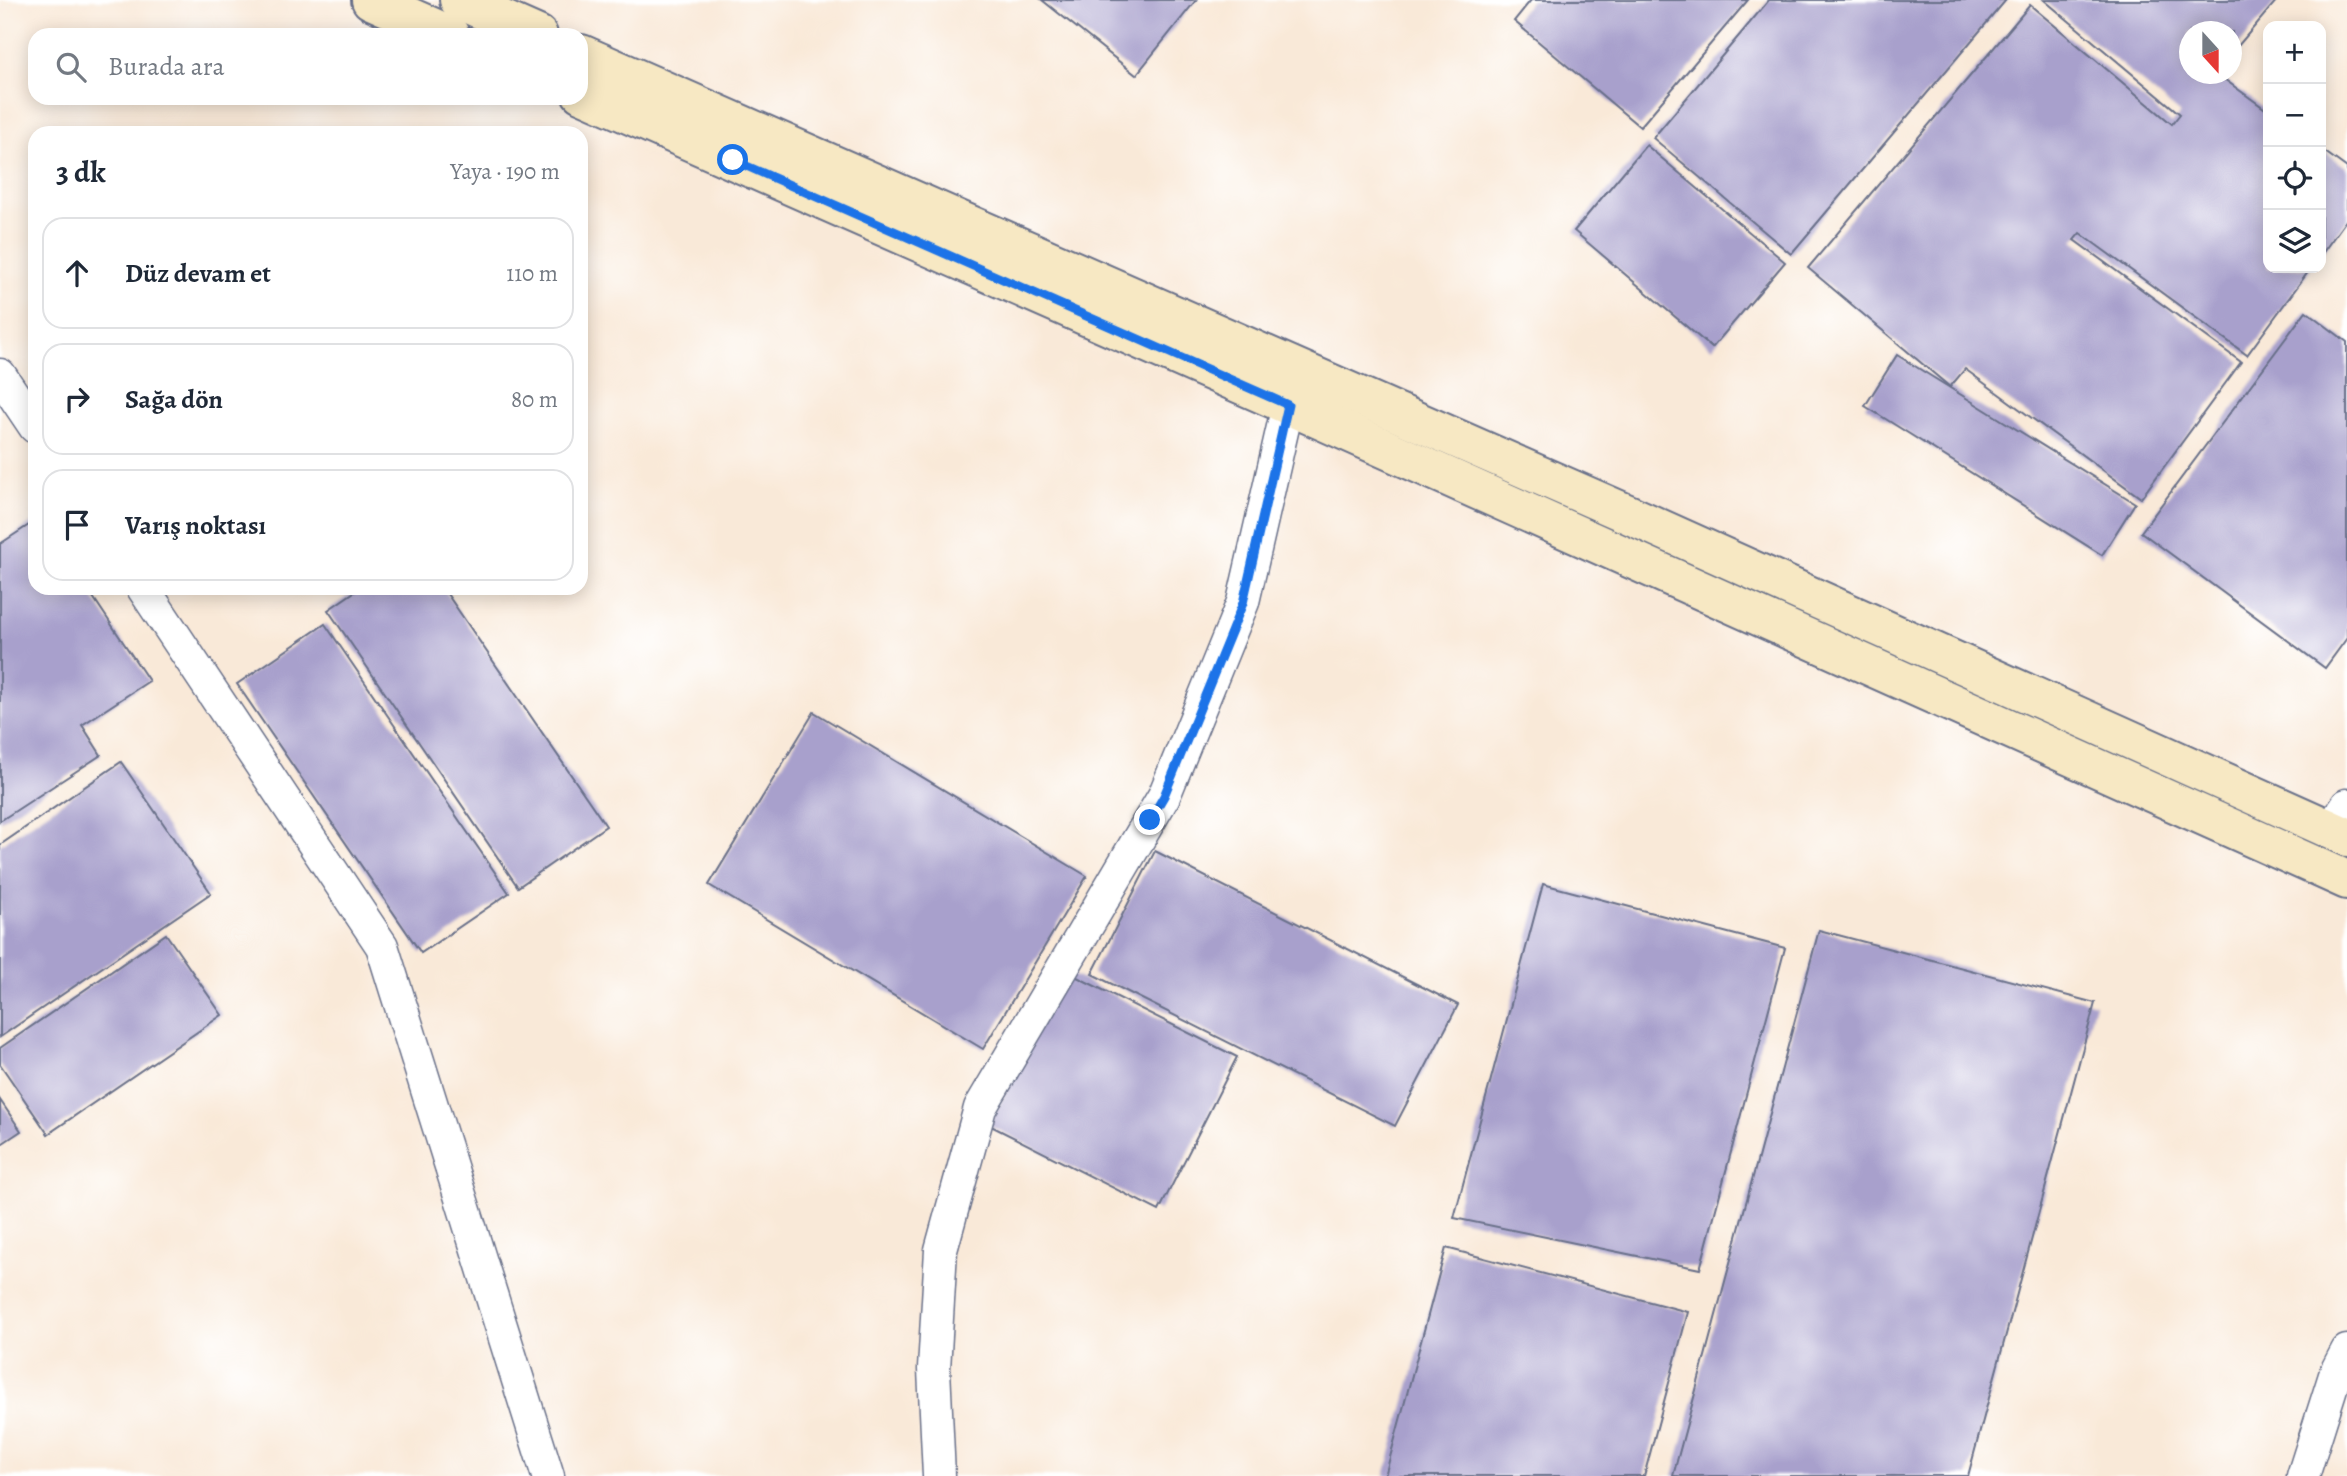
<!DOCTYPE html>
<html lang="tr">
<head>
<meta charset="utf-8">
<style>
  :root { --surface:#fff; --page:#f2f2f3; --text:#1f2937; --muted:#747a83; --line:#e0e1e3 }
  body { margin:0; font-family:Alegreya,serif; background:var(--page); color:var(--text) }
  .controls { position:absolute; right:21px; top:21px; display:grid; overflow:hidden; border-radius:14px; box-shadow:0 4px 18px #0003 }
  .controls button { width:63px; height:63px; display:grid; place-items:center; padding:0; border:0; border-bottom:2px solid var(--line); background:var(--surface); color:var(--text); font:35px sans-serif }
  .compass { position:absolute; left:2179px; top:21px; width:63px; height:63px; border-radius:50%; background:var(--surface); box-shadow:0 4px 18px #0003; rotate:159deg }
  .stop { position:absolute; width:21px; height:21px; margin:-16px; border:5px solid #1a73e8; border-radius:50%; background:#fff }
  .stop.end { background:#1a73e8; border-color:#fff; box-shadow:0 2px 7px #0008 }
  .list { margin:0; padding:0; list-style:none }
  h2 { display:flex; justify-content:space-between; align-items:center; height:91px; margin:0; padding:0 28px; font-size:30px }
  h2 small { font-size:23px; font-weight:400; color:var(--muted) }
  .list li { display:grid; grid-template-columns:46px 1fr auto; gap:21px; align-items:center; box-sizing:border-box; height:112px; margin:0 14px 14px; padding:0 14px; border:2px solid var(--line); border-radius:21px }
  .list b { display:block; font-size:26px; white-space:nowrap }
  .list em { font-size:23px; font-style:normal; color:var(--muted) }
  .icon { flex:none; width:38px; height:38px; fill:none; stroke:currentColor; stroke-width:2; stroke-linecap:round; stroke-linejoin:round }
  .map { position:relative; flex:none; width:2347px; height:1476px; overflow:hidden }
  .search { position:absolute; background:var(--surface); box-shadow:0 4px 18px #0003; left:28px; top:28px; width:560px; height:77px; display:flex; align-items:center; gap:18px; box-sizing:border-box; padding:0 24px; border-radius:21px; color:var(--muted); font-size:26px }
  .panel { position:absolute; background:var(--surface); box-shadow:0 4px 18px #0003; left:28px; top:126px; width:560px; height:469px; border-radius:21px }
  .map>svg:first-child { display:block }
  .building { fill:#a8a0cc }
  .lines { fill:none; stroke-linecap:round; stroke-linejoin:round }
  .street-casing { stroke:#697089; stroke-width:35 }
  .secondary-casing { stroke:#697089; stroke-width:42 }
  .street { stroke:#fff; stroke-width:32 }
  .secondary { stroke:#f7e8c3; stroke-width:38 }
  .route { stroke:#1a73e8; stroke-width:9 }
</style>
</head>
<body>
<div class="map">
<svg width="2347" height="1476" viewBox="0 0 2347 1476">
  <rect width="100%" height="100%" fill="#fff"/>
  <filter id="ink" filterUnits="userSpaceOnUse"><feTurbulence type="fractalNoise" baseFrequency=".0143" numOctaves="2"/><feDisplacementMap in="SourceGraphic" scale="14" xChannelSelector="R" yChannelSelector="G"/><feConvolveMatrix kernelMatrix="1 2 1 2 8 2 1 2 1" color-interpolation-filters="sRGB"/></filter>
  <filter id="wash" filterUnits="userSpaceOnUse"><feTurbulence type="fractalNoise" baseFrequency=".00686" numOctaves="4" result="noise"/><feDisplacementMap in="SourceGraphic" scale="28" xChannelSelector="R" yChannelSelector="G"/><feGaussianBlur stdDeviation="1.57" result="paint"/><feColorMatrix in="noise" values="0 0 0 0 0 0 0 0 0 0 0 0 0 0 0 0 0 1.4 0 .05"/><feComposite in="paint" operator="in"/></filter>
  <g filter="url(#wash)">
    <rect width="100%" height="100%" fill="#f9e9d8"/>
    <g id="blocks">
      <!-- building -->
      <g class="building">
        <path d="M1042 0H1196L1136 75Z"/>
        <path d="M1531 0H1748L1640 127 1514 21Z"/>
        <path d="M1769 0H2006L1791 254 1653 138Z"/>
        <path d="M2044 0H2277L2232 53V32H2190V74H2217L2268 111V268H2311L2247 355 2080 233 2074 240 2241 362 2141 498 1965 369 1950 387 1808 268 2030 5 2172 124 2180 114Z"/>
        <path d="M1646 145 1785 262 1712 348 1574 231Z"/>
        <path d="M2321 149 2347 168V219L2321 255Z"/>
        <path d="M2306 311 2347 342V638L2325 668 2141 532Z"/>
        <path d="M1897 355 2135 503 2102 555 1865 406Z"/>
        <path d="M35 521V588H87L149 681 82 725 101 755 0 821V544Z"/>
        <path d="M360 588H443L606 826 518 887 328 610Z"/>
        <path d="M325 624 509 893 421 953 237 684Z"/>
        <path d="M814 712 1087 876 983 1049 709 885Z"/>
        <path d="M121 762 211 893 0 1037V845Z"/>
        <path d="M1155 851 1458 1005 1395 1126 1092 974Z"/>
        <path d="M1543 884 1785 948 1700 1269 1454 1218Z"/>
        <path d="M1819 930 2095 1003 1968 1476H1673Z"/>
        <path d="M166 934 222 1015 48 1134 0 1064V1048Z"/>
        <path d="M1067 972 1237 1057 1159 1211 989 1125Z"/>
        <path d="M0 1100 21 1131 0 1145Z"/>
        <path d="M1446 1248 1688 1312 1644 1476H1385Z"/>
      </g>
    </g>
  </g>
  <g filter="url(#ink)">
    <use href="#blocks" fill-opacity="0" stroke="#697089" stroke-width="2"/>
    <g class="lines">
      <defs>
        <g id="street">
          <path d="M0 375 35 427"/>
          <path d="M143 588 382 946 548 1476"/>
          <path d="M2331 829 2347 805"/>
          <path d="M939 1476 934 1369 941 1250 980 1108 1164 796 1243 602 1288 405"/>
          <path d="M2303 1476 2336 1372 2347 1351"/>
        </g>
        <g id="secondary">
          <path d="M371 0 450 35"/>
          <path d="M459 0 538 35"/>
          <path d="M581 54 1630 515 2347 837"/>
          <path d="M581 93 1288 405 2347 880"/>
        </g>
      </defs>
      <!-- street casing -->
      <use href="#street" class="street-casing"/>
      <!-- secondary casing -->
      <use href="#secondary" class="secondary-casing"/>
      <!-- street -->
      <use href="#street" class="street"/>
      <!-- secondary -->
      <use href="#secondary" class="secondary"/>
    </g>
  </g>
  <g class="lines" filter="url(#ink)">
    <!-- route -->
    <path class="route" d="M733 160 1288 405 1243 603 1164 796 1150 820"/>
  </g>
</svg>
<div class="controls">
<button>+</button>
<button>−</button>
<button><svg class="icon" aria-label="locate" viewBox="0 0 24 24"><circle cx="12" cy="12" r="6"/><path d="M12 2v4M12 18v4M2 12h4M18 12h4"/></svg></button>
<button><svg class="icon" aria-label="layers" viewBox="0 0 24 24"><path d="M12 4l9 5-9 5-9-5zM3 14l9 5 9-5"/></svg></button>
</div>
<svg class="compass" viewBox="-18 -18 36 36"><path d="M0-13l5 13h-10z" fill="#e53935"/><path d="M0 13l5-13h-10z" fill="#747a83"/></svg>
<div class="stop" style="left:733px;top:160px"></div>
<div class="stop end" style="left:1150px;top:820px"></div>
<div class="search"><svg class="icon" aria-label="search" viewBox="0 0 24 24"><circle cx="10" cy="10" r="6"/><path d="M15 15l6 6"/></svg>Burada ara</div>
<section class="panel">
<h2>3 dk<small>Yaya · 190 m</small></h2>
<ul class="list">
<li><svg class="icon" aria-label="ahead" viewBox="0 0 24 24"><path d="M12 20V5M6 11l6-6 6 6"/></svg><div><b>Düz devam et</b></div><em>110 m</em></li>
<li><svg class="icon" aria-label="right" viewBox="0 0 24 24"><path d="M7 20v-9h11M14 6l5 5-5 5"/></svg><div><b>Sağa dön</b></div><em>80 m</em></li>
<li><svg class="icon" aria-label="arrive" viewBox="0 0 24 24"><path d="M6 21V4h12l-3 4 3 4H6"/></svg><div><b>Varış noktası</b></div></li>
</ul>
</section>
</div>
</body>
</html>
